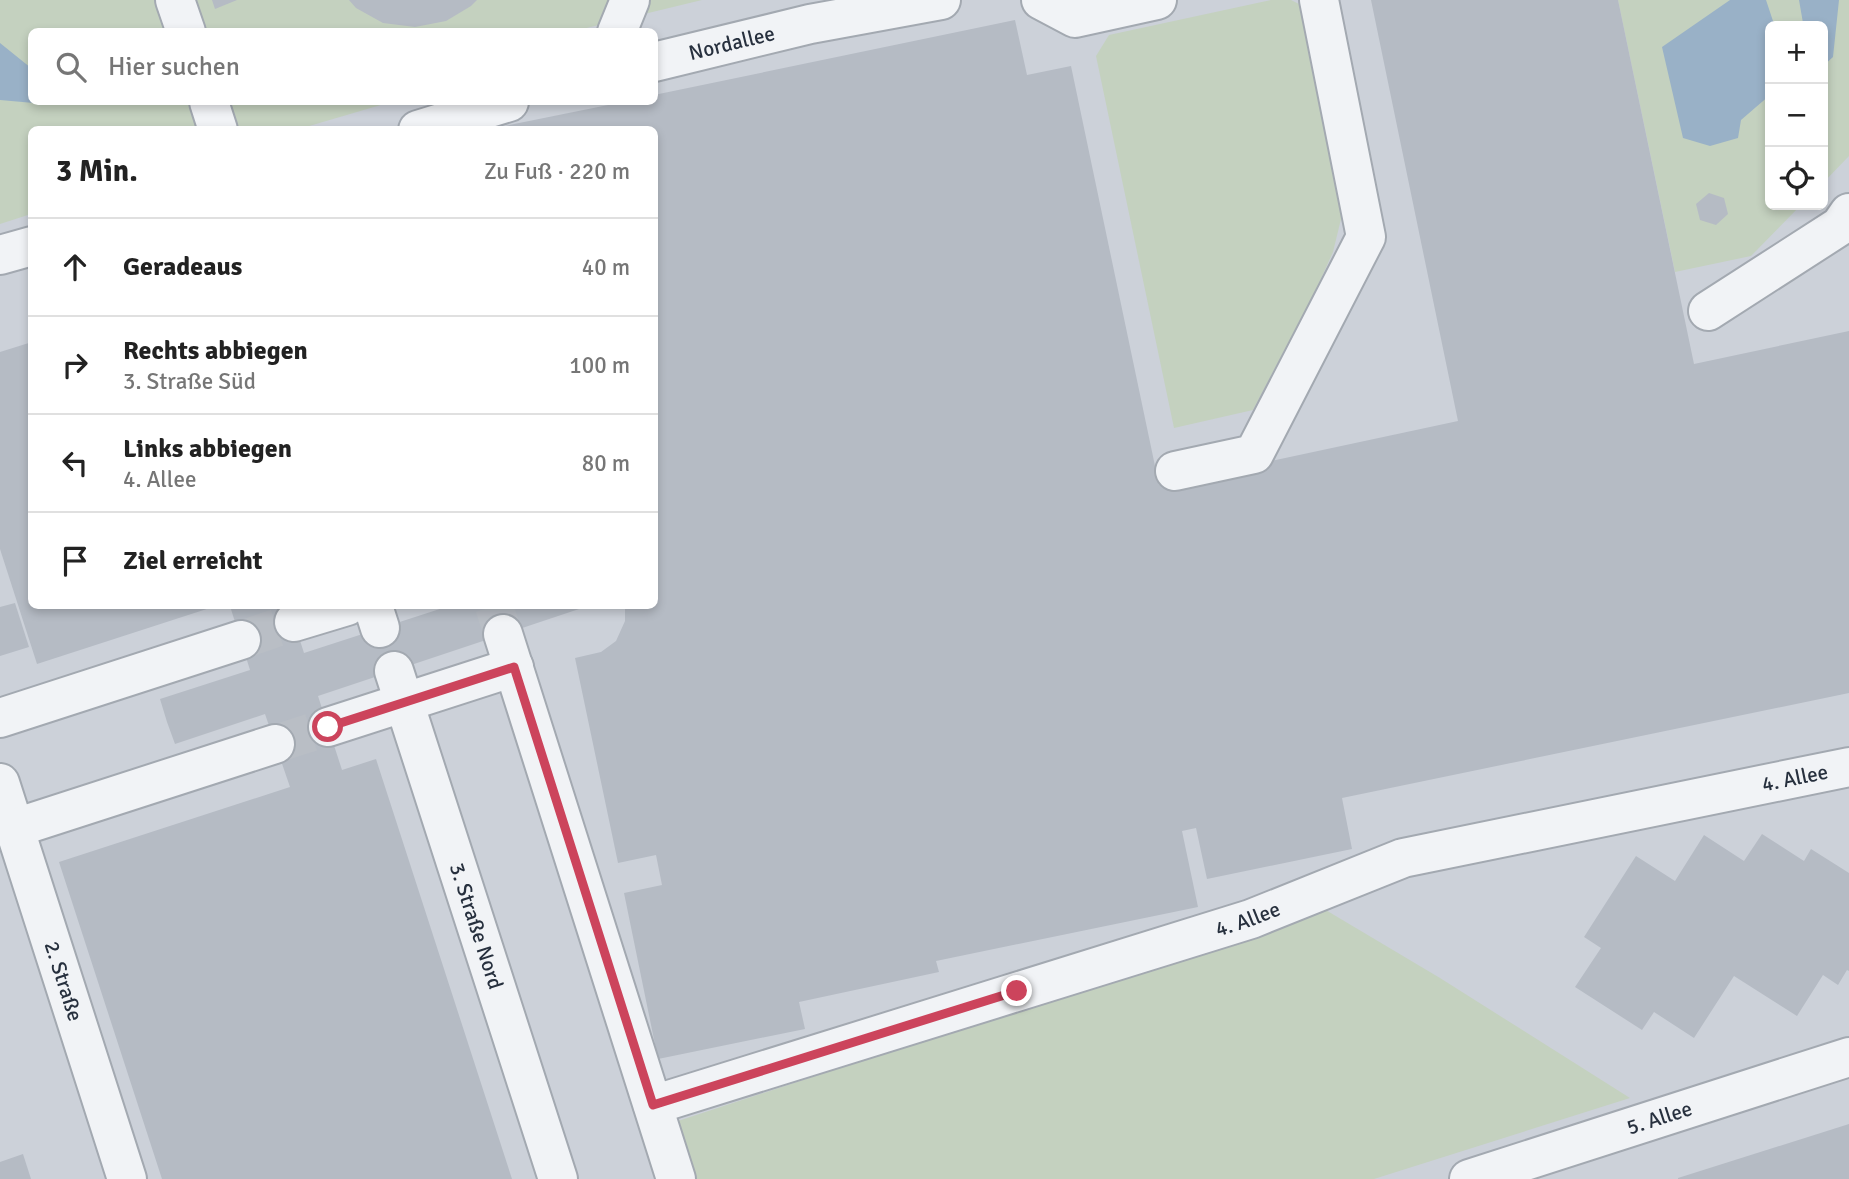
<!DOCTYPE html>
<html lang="de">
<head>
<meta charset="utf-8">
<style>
  :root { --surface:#fff; --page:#f6f6f6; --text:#222; --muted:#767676; --line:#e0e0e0 }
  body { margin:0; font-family:Signika,sans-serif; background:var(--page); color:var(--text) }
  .controls { position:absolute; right:21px; top:21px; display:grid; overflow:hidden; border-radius:10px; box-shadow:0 4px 10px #0003 }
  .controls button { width:63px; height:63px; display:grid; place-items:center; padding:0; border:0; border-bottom:2px solid var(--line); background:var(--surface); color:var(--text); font:35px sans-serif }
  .stop { position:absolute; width:21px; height:21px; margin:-16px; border:5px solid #cc445c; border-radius:50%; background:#fff }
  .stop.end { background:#cc445c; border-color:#fff; box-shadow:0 2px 7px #0008 }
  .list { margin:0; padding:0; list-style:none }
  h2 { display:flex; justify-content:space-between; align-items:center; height:91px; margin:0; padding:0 28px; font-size:30px }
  h2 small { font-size:23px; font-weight:400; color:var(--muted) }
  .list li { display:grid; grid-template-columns:46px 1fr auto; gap:21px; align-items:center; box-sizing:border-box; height:98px; padding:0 28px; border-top:2px solid var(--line) }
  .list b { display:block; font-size:26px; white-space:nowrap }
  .list p { margin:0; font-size:23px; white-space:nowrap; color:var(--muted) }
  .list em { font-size:23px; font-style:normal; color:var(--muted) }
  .icon { flex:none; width:38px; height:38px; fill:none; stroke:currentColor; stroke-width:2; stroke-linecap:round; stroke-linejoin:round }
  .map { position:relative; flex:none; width:1849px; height:1179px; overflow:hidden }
  .search { position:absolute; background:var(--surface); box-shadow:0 4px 10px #0003; left:28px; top:28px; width:630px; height:77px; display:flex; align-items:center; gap:18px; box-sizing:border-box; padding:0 24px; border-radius:10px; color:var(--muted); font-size:26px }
  .panel { position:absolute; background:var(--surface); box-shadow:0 4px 10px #0003; left:28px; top:126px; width:630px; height:483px; border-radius:10px }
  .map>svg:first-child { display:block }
  .built { fill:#ccd1d9; fill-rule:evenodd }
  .green { fill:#c4d1bf }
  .water { fill:#99b1c7 }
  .building { fill:#b5bbc4 }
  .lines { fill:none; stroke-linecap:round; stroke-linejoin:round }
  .minor-tunnel { stroke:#b9bec5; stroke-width:38; stroke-dasharray:38 19; stroke-linecap:butt }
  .minor-casing { stroke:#a3a9b1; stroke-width:42 }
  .minor { stroke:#f1f3f6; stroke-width:38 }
  .route { stroke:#cc445c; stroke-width:9 }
  .labels { text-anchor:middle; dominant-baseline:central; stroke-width:5; stroke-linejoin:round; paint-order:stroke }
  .street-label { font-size:21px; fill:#27303e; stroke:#edf1f5 }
</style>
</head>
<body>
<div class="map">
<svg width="1849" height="1179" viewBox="0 0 1849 1179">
  <rect width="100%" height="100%" fill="#dee2e7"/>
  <!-- built -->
  <path class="built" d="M0 0H1849V1179H0ZM1770 26H1823V205H1770ZM32 32H654V102H32ZM32 130H654V606H32Z"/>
  <!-- green -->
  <g class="green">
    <path d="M0 0H702L570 32H32V102H391L299 129 32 130 31 214 0 224Z"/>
    <path d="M1271 0H1291L1301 5 1341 187 1342 215 1333 252 1315 292 1253 410 1174 428 1096 56 1109 35Z"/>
    <path d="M1618 0H1849V156L1823 183V26H1770V205H1801L1751 256 1675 272Z"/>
    <path d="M1324 909 1440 978 1630 1098 1374 1179H697L678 1121Z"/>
  </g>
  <!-- water -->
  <g class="water">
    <path d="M1730 0H1766L1773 21 1781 26H1770V95L1741 120 1738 138 1710 146 1683 138 1662 47Z"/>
    <path d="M1799 0H1839L1833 57 1823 66V26H1799L1803 23Z"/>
    <path d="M0 43 31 68 32 102H73L76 104 56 105 0 100Z"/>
  </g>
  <!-- building -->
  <g class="building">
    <path d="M212 0H237L215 9Z"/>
    <path d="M349 0H477L471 6 446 21 415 27 383 23 356 8Z"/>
    <path d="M1371 0H1618L1694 364 1849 331V693L1342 798 1352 849 1207 879 1196 828 1182 831 1198 907 936 961 939 972 799 1002 805 1029 658 1059 624 893 662 885 656 855 618 863 575 658 601 652 616 641 625 621V606H654V130L495 128 623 102H654V95L1015 20 1027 75 1071 66 1159 485 1458 421Z"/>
    <path d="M1709 193 1724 198 1728 214 1716 225 1700 220 1696 204Z"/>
    <path d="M32 342V606H216L37 664 0 549V352Z"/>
    <path d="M15 603 29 647 0 656V607Z"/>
    <path d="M230 606H289L304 653 449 606H588L318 696 342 770 376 759 512 1179H162L59 862 290 787 265 714 175 744 167 722 160 699 250 670Z"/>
    <path d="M1762 834 1804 861 1811 849 1849 873V971L1847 970 1838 985 1823 975 1797 1016 1734 976 1694 1038 1654 1012 1642 1030 1575 987 1601 948 1584 937 1636 856 1675 881 1704 835 1744 861Z"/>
    <path d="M1849 1124V1179H1678V1178Z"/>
    <path d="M23 1154 31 1179H0V1162Z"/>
  </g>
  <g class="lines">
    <!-- minor-tunnel -->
    <g class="minor-tunnel">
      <path d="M494 606 503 634"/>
      <path d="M241 640 294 622"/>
      <path d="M275 744 328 727"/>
    </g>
    <defs>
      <g id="minor">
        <path d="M175 0 186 32"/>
        <path d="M1041 0 1075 18 1157 0"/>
        <path d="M617 32 630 0"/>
        <path id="s1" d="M654 62 810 24 941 0"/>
        <path d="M209 102 218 130"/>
        <path d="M418 130 509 102"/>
        <path d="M0 255 32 246"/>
        <path d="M1708 311 1840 226 1849 213"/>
        <path d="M1175 471 1254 454 1366 237 1319 0"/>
        <path d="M373 606 380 628"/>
        <path d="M294 622 347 606"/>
        <path d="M503 634 676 1179"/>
        <path id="s2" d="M394 671 558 1179"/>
        <path d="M0 718 241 640"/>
        <path d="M328 727 514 667"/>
        <path id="s3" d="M0 783 127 1179"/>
        <path d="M15 828 275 744"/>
        <path id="s4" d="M653 1105 1251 919 1403 858 1849 767"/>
        <path id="s5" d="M1469 1179 1849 1057"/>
      </g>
    </defs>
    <!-- minor casing -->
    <use href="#minor" class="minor-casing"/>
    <!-- minor -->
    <use href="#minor" class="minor"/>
  </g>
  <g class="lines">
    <!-- route -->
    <path class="route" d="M328 727 514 667 653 1105 1017 991"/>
  </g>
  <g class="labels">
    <!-- street labels -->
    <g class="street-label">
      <text stroke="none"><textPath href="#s1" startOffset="80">Nordallee</textPath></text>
      <text stroke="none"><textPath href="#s4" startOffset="1190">4. Allee</textPath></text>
      <text stroke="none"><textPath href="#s4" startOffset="623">4. Allee</textPath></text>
      <text stroke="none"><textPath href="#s2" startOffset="268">3. Straße Nord</textPath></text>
      <text stroke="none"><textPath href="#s3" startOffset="208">2. Straße</textPath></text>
      <text stroke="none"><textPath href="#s5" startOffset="200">5. Allee</textPath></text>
    </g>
  </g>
</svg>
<div class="controls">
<button>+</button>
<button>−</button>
<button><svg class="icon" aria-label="locate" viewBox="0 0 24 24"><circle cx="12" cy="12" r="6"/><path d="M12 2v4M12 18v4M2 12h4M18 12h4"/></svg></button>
</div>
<div class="stop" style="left:328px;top:727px"></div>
<div class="stop end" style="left:1017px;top:991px"></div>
<div class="search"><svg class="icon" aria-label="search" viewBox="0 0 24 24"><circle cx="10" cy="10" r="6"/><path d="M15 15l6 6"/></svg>Hier suchen</div>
<section class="panel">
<h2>3 Min.<small>Zu Fuß · 220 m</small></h2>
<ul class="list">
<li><svg class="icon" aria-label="ahead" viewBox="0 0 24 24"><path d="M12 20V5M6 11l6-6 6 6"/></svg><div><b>Geradeaus</b></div><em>40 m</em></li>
<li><svg class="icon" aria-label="right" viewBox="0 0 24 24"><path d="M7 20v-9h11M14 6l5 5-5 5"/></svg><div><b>Rechts abbiegen</b><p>3. Straße Süd</p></div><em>100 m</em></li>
<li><svg class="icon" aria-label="left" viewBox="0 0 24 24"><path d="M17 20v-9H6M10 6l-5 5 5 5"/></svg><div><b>Links abbiegen</b><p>4. Allee</p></div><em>80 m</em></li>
<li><svg class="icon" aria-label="arrive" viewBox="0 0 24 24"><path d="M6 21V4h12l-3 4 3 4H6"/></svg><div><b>Ziel erreicht</b></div></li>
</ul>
</section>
</div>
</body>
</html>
